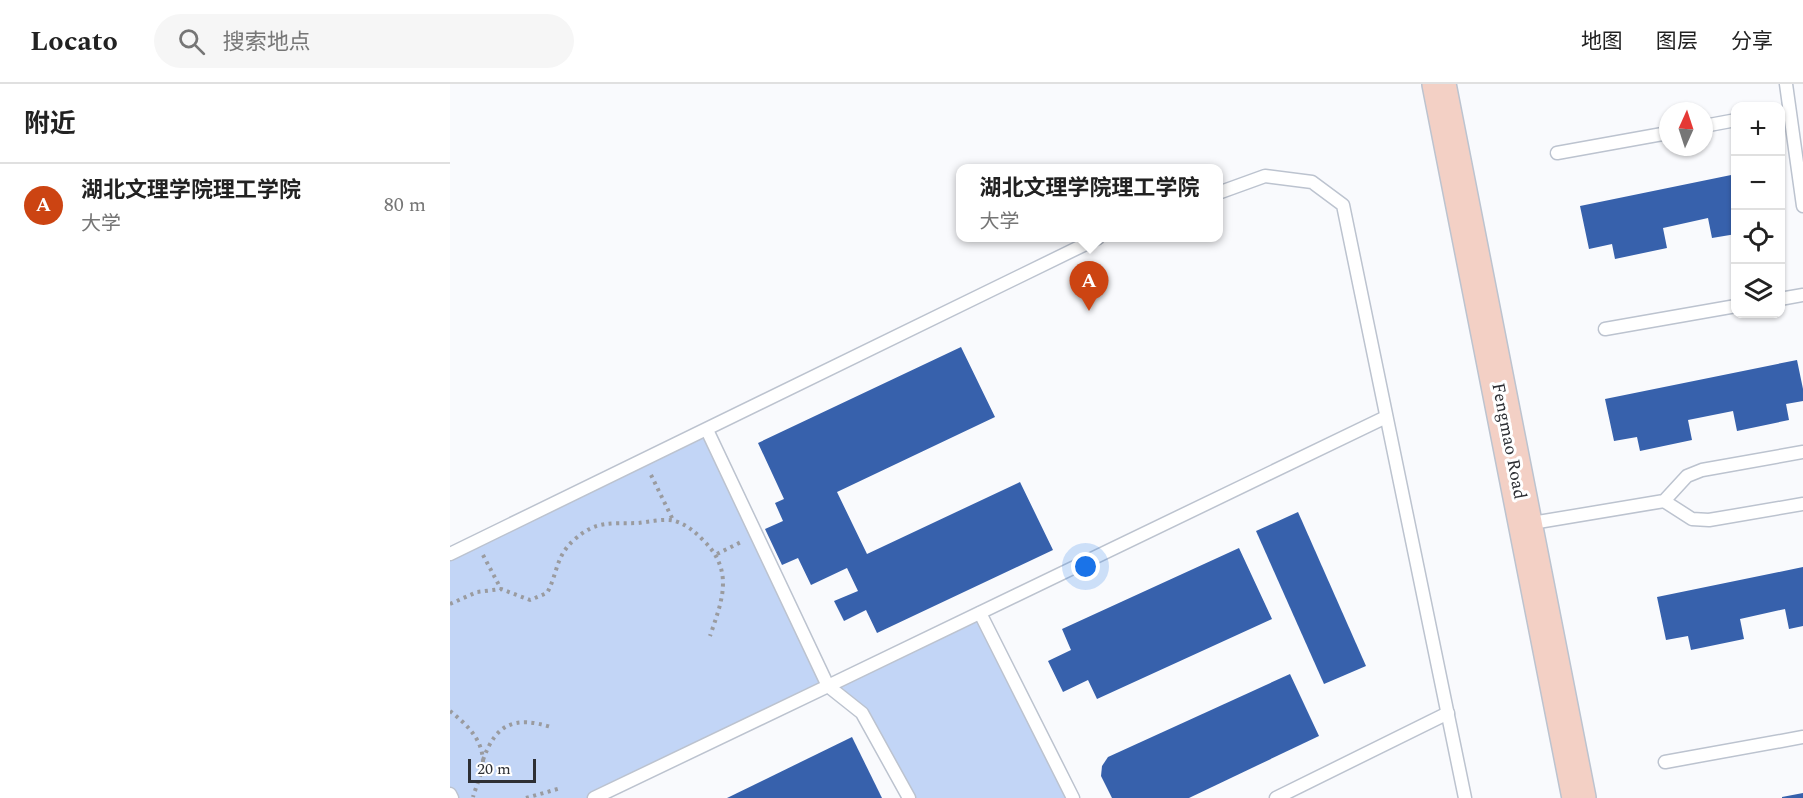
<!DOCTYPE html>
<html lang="zh">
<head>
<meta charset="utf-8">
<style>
  :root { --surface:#fff; --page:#f6f6f6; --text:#222; --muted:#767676; --line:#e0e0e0; --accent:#cc4412 }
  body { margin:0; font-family:Spectral,"Noto Sans SC",serif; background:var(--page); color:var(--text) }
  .controls { position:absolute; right:18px; top:18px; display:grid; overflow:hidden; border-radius:12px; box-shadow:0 2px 4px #0004 }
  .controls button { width:54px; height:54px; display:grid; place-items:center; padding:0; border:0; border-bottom:2px solid var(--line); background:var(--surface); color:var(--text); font:30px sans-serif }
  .compass { position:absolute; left:1209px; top:18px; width:54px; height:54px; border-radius:50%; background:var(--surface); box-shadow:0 2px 4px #0004; rotate:3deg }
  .scale { position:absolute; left:18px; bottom:15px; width:68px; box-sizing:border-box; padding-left:6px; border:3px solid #2d2f34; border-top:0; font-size:16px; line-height:21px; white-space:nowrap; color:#2d2f34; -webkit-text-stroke:4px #fff; paint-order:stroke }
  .you { position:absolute; left:636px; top:483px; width:21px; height:21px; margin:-15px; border:4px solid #fff; border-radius:50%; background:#1a73e8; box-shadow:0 0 0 9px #1a73e833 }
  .badge { display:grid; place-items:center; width:39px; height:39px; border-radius:50%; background:var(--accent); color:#fff; font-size:20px; font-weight:700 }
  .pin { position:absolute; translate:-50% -50px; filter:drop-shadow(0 2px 3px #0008) }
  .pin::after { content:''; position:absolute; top:32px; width:21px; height:18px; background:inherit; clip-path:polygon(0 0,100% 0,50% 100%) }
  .popup { position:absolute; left:506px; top:80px; width:267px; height:78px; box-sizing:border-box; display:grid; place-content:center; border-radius:12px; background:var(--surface); filter:drop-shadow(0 2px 4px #0005); font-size:20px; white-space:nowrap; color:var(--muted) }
  .popup b { font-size:22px; color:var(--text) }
  .popup::after { content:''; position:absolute; left:50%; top:100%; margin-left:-12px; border:12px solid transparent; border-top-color:var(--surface) }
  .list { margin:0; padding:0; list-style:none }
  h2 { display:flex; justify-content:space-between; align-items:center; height:78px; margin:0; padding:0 24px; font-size:26px }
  h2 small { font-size:20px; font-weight:400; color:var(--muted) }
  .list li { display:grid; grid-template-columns:39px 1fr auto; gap:18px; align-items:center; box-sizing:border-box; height:84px; padding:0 24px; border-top:2px solid var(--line) }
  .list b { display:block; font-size:22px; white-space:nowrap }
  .list p { margin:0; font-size:20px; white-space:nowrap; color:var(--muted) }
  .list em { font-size:20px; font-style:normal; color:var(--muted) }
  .icon { flex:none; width:33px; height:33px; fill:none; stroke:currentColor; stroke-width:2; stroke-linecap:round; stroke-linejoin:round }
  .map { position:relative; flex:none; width:1353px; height:714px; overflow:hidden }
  header { display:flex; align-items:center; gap:36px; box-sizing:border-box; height:84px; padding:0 30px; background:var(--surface); border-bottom:2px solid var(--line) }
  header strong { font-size:28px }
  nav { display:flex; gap:33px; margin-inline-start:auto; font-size:21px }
  .search { width:420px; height:54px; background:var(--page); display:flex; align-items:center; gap:15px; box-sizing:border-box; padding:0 21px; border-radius:33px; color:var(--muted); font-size:22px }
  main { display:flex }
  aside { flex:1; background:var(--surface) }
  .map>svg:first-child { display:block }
  .green { fill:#c2d5f6 }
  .building { fill:#3761ac }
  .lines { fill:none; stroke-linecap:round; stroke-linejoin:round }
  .lane-casing { stroke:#bcc3cf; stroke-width:15 }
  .secondary-casing { stroke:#bcc3cf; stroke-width:36 }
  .path { stroke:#9a9b9f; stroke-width:4; stroke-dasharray:3 4.5; stroke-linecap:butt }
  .lane { stroke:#fff; stroke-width:12 }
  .secondary { stroke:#f3d0c5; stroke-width:33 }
  .labels { text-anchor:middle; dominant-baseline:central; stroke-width:6; stroke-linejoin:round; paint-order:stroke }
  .street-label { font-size:18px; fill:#2d2f34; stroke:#fff }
</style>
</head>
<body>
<header>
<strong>Locato</strong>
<div class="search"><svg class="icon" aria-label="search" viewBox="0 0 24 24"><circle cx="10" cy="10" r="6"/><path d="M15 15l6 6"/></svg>搜索地点</div>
<nav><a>地图</a><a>图层</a><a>分享</a></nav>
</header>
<main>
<aside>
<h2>附近<small></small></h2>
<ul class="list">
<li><span class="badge">A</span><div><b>湖北文理学院理工学院</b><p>大学</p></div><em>80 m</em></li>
</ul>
</aside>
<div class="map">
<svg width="1353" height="714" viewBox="0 0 1353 714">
  <rect width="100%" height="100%" fill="#f9fafd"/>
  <!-- green -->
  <path class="green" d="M257 346 378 602 530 529 623 714H459L412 629 378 602 144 714H0V470Z"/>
  <!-- building -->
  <g class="building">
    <path d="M1286 90V150L1262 154 1258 134 1213 144 1217 164 1165 175 1162 160 1139 165 1130 122Z"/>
    <path d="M511 263 545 333 387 408 417 470 570 398 603 466 427 549 416 526 394 537 384 517 408 507 397 484 361 501 348 474 332 481 315 445 333 437 325 419 334 415 308 359Z"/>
    <path d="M1347 276 1353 305V317L1336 320 1339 336 1287 347 1283 327 1238 336 1242 356 1190 367 1187 353 1164 357 1155 315Z"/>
    <path d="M848 428 916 582 874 600 806 447Z"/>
    <path d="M789 464 822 535 647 615 638 596 613 608 598 577 621 566 612 545Z"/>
    <path d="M1353 483V542L1339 545 1335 525 1290 535 1294 555 1241 566 1238 552 1216 556 1207 513Z"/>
    <path d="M840 590 869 652 739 714H662L651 692 652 682 658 673Z"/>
    <path d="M402 653 432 714H277Z"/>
    <path d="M1353 709V714H1332V713Z"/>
  </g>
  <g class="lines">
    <defs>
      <g id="lane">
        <path d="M1336 0 1353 122"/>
        <path d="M1254 42 1286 36"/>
        <path d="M1107 69 1218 49"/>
        <path d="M768 109 815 92 862 98 893 121 1015 714"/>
        <path d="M1330 215 1353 211"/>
        <path d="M1155 245 1286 222"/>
        <path d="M1214 417 1242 435 1259 436 1353 420"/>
        <path d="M1076 440 1214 417 1237 392 1252 386 1353 368"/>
        <path d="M0 470 648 154"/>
        <path d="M530 529 623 714"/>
        <path d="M1215 678 1353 653"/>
        <path d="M0 710 2 714"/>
        <path d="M144 714 378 602 257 346"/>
        <path d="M459 714 412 629 378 602 936 333"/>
        <path d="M826 714 998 629"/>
      </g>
      <path id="secondary" d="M989 0 1129 714"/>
    </defs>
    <!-- lane casing -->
    <use href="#lane" class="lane-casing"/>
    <!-- secondary casing -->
    <use href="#secondary" class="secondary-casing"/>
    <!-- path -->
    <g class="path">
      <path d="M201 391 223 436"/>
      <path d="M267 470 293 457"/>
      <path d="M33 471 51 505"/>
      <path d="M0 520 27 508 51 505 80 516 97 509C108 489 105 473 124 456 146 436 160 440 188 439 199 438 215 434 225 437 238 441 246 449 255 458 284 488 272 517 260 552"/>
      <path d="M0 627C16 640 32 654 33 677 33 688 26 702 23 713"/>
      <path d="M33 676C46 639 65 632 101 643"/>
      <path d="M76 714 111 704"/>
    </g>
    <!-- lane -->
    <use href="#lane" class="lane"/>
    <!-- secondary -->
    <use href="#secondary" class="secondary"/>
  </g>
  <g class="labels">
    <!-- street labels -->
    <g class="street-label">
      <text transform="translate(1059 357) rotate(79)">Fengmao Road</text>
    </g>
  </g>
</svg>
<div class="controls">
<button>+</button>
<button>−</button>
<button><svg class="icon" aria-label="locate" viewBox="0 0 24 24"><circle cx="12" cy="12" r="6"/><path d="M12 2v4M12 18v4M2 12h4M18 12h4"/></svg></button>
<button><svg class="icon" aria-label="layers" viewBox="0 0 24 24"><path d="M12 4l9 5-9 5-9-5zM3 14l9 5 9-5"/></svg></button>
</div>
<svg class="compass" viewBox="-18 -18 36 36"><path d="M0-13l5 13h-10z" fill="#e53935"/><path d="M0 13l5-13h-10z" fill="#767676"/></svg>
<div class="scale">20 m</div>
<div class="you"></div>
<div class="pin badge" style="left:639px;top:227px">A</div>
<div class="popup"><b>湖北文理学院理工学院</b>大学</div>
</div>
</main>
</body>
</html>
